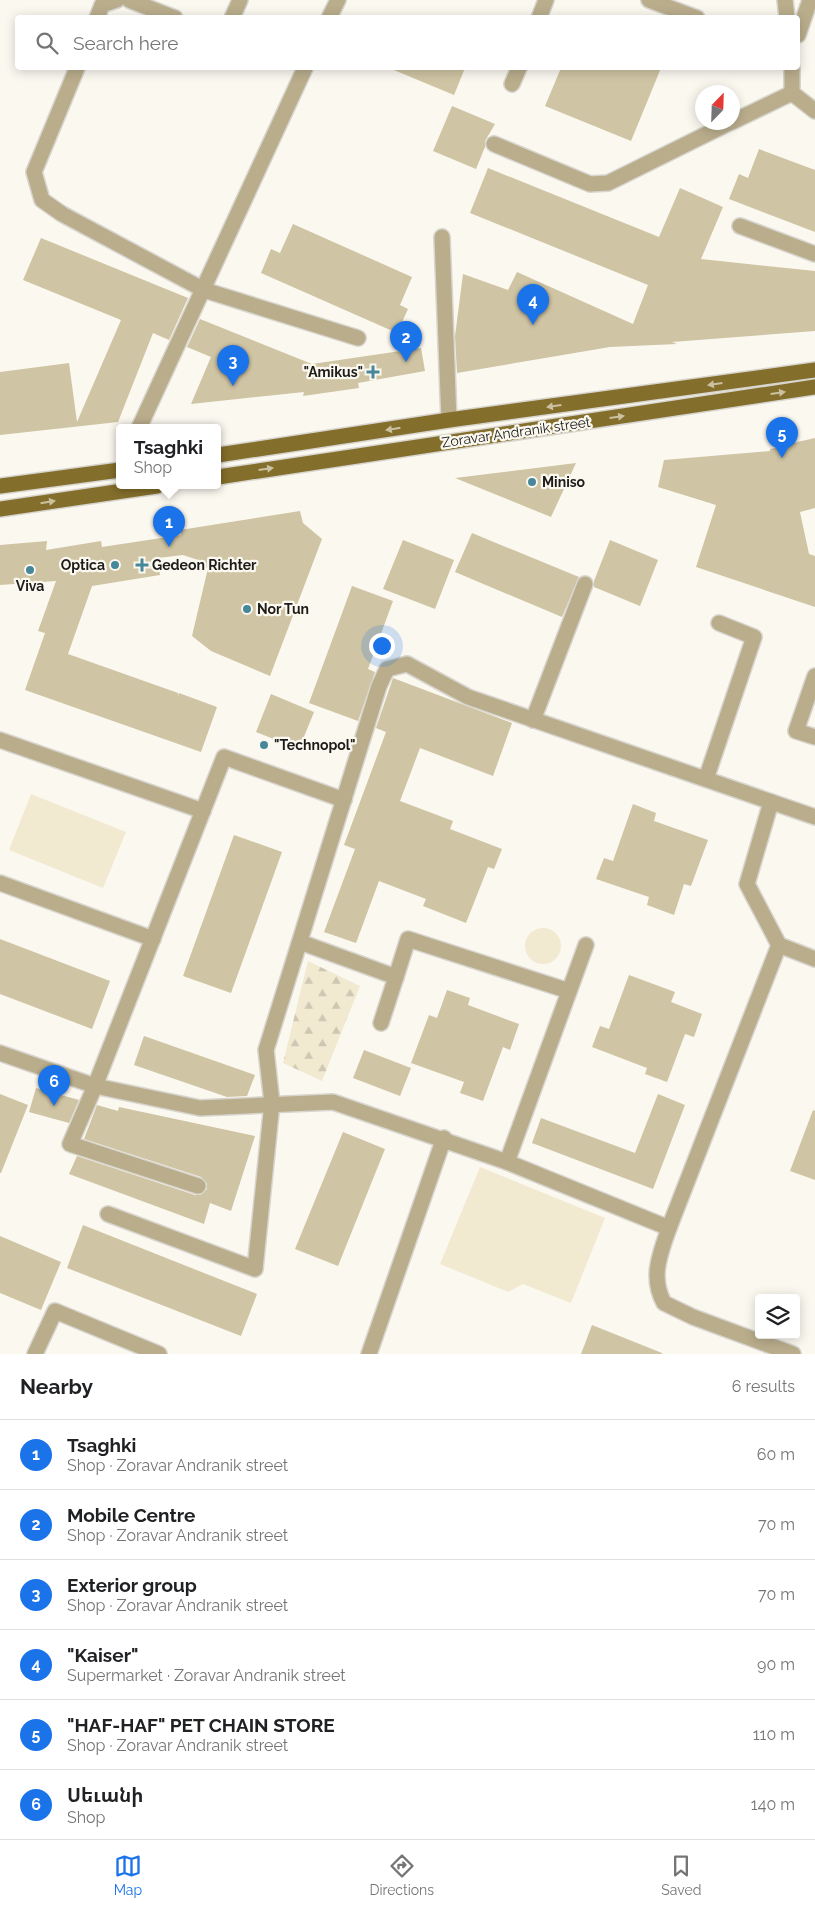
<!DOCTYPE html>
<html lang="en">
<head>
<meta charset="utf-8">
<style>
  :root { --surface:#fff; --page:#f6f6f6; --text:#202124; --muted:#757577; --line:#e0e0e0; --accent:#1a73e8 }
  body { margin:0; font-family:Raleway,"Noto Sans Armenian",sans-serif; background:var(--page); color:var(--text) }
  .controls { position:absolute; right:15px; bottom:15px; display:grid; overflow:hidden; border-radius:5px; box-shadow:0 2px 12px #0003 }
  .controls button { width:45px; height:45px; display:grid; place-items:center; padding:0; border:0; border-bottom:1px solid var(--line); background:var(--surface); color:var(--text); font:25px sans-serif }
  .compass { position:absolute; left:695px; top:85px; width:45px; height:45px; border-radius:50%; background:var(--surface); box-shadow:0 2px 12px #0003; rotate:23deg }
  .you { position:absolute; left:381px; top:645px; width:18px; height:18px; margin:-12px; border:4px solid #fff; border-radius:50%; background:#1a73e8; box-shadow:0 0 0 8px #1a73e833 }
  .badge { display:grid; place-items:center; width:32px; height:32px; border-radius:50%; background:var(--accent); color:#fff; font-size:16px; font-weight:700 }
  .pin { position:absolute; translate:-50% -41px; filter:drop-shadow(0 1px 2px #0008) }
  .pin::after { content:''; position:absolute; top:26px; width:18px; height:15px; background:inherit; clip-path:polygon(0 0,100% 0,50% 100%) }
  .popup { position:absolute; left:116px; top:424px; width:105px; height:65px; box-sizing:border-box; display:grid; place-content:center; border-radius:5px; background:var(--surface); filter:drop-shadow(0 1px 4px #0005); font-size:16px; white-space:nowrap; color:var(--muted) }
  .popup b { font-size:19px; color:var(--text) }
  .popup::after { content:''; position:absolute; left:50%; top:100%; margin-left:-10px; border:10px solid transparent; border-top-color:var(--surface) }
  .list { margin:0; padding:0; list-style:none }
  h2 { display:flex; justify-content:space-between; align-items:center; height:65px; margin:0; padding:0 20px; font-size:21px }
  h2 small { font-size:16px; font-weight:400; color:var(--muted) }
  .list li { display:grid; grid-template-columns:32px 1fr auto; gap:15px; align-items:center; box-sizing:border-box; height:70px; padding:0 20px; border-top:1px solid var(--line) }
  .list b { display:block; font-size:19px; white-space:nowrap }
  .list p { margin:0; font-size:16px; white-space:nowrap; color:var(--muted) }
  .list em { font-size:16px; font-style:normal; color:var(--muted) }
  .icon { flex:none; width:28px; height:28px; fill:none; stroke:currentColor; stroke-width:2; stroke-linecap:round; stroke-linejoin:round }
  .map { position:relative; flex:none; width:815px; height:1354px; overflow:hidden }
  .search { position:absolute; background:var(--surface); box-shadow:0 2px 12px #0003; left:15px; right:15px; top:15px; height:55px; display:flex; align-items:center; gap:12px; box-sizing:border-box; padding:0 18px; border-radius:5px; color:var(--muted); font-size:19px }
  .sheet { height:485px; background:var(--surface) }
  nav { display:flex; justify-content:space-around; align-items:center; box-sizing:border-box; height:70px; border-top:1px solid var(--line); background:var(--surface); font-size:14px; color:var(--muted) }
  nav a { display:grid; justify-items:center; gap:2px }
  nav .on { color:var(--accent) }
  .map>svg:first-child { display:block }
  .forest { fill:url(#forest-firs) }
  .park { fill:#f2e9d1 }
  .building { fill:#cfc4a3 }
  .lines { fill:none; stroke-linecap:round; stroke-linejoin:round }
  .minor-casing { stroke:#d7d5ce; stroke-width:18 }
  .major-casing { stroke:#d7d5ce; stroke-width:18 }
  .minor { stroke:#b9ad8c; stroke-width:15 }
  .major { stroke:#846e2b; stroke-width:15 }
  .oneway { fill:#cbc1a1 }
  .poi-dot { fill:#46879a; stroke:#fbf8f0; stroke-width:2 }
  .labels { text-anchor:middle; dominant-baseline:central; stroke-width:4.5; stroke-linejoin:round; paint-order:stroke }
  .poi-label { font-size:14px; font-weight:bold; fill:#1d1c19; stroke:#fbf8f0; text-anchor:start }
  .street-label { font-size:14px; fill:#1d1c19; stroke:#fbf8f0 }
</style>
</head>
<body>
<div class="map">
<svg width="815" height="1354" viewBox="0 0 815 1354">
  <defs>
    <pattern id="forest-firs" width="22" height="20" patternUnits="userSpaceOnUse" patternTransform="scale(1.25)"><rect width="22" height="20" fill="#f2e9d1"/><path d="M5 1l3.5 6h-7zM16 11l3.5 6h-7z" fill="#cfc7b3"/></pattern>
  </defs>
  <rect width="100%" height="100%" fill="#fbf8f0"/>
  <!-- forest -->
  <path class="forest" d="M308 961 360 986 322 1081 283 1063Z"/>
  <!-- park -->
  <g class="park">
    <path d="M31 794 126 832 103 888 9 850Z"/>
    <circle cx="543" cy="946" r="18"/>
    <path d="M480 1167 605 1218 571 1303 523 1284 508 1292 440 1264Z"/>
  </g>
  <!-- building -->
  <g class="building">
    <path d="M389 68H465L454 95Z"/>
    <path d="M561 68H661L631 141 545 106Z"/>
    <path d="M452 106 495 124 485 141V147L476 169 433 151Z"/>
    <path d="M759 149 815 170V232L729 199 739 174 748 178Z"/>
    <path d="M488 168 659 237 680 188 723 207 701 259 815 271V331L672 342 677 344 610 347 457 373 455 336 463 274 508 290 517 272 633 324 648 285 470 213Z"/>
    <path d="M293 224 412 277 400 305 408 309 397 333 261 273 271 249 280 253Z"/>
    <path d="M41 238 188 298 169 340 153 333 118 422 0 435V372L69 363 77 422 121 320 23 280Z"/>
    <path d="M200 319 312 364 421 348 425 371 358 383 359 388 303 396 304 392 191 404 211 357 187 347Z"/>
    <path d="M815 438V508L800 512 809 554 815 556V607L696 567 716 505 658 487 664 460 770 451V449L793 445V443Z"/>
    <path d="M576 463 551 517 455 478Z"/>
    <path d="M300 511 303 523 322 539 270 676 211 651 192 636 208 568 201 569 198 560 183 555 158 558 160 575 92 586 68 654 178 693V696L179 693 217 707 201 752 25 690 45 633 38 631 56 581 0 585V545L47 541 46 550 101 541 102 547 181 535 180 530Z"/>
    <path d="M472 533 579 577 562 617 455 572Z"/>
    <path d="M403 540 454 560 435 609 383 589Z"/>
    <path d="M610 540 658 560 640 606 594 587V581Z"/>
    <path d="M352 586 393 601 368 669 375 672 358 721 309 703Z"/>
    <path d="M393 678 512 723 493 776 420 748 400 801 453 821 450 829 502 849 494 869 488 867 466 923 423 906 426 899 379 881 356 943 324 932 355 849 344 845 386 732 376 728Z"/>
    <path d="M271 694 314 712 299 749 256 732Z"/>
    <path d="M633 804 656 813 654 821 708 840 691 886 684 884 674 915 647 905 649 897 596 879 604 858 613 861Z"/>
    <path d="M234 835 282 852 231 993 183 976Z"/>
    <path d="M0 939 110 981 92 1029 0 994Z"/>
    <path d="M629 975 675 992 671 1002 702 1014 694 1037 685 1034 667 1082 645 1074 647 1068 592 1047 600 1026 609 1029Z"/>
    <path d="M447 990 470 998 468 1005 519 1024 510 1050 503 1047 483 1101 460 1093 464 1082 411 1063 429 1015 437 1018Z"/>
    <path d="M144 1036 255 1075 247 1096 227 1097 134 1065Z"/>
    <path d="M364 1050 411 1068 400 1096 353 1078Z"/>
    <path d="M36 1088 79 1100 69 1123 29 1112Z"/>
    <path d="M0 1094 28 1105 1 1173H0Z"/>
    <path d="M658 1094 685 1105 653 1189 532 1143 541 1118 635 1153Z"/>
    <path d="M97 1105 118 1111 119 1107 255 1136 231 1211 210 1203 204 1224 69 1174 77 1156 195 1195H200L207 1189V1184L201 1177 84 1139Z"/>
    <path d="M813 1110 815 1111V1180L790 1171Z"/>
    <path d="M343 1132 385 1149 338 1266 295 1249Z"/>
    <path d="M83 1225 257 1294 241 1336 67 1268Z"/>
    <path d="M0 1236 61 1262 41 1310 0 1293Z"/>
    <path d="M592 1325 662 1353V1354H581Z"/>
  </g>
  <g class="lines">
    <defs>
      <g id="minor">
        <path d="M129 0 175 18"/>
        <path d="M649 0 697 18"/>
        <path d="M785 0 787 18"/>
        <path d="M97 18 102 5 117 0"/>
        <path d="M232 18 240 0"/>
        <path d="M329 18 338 0"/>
        <path d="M539 18 546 0"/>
        <path d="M798 35 810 0"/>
        <path d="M77 68 34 172 42 200 62 214 204 290 358 338"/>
        <path d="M792 68V93L815 111"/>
        <path d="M512 84 519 68"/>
        <path d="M732 122 792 93"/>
        <path d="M494 144 590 184 608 183 731 122"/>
        <path d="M740 226 815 254"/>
        <path d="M442 237 449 420"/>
        <path d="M139 428 305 68"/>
        <path d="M815 676 796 731 815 737"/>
        <path d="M533 720 585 584"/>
        <path d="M0 740 203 811"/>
        <path d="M706 779 754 637 719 623"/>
        <path d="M771 802 747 884 779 945"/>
        <path d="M0 883 153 939"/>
        <path d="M300 942 396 977 381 1023"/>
        <path d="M396 977 408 939 569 991"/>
        <path d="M0 1053 95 1086 200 1108 333 1102 507 1162 669 1228"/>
        <path d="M507 1162 586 945"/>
        <path d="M198 1186 70 1144 95 1086 224 757 344 800"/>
        <path d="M108 1214 255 1269 272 1103 266 1050 379 686 387 669 407 664 468 697 815 817"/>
        <path d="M35 1354 55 1311 159 1354"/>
        <path d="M369 1354 444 1138"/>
        <path d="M793 1354 693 1317 664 1303C650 1277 660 1254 669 1228L779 945 815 959"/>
      </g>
      <g id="major">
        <path d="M218 455 449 420 815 370"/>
        <path d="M218 477 815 387"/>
        <path d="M0 486 120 470"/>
        <path d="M0 509 157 486"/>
      </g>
    </defs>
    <!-- minor casing -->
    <use href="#minor" class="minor-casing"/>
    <!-- major casing -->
    <use href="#major" class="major-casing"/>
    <!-- minor -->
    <use href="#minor" class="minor"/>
    <!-- major -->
    <use href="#major" class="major"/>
  </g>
  <!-- one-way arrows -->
  <defs><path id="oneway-solid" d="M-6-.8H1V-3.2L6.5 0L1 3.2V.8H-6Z" transform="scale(1.25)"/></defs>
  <g class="oneway">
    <use href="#oneway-solid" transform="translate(715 384) rotate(172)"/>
    <use href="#oneway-solid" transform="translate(778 393) rotate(-8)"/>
    <use href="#oneway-solid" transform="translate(554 406) rotate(172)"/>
    <use href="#oneway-solid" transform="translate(617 417) rotate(-8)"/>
    <use href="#oneway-solid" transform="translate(393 429) rotate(171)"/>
    <use href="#oneway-solid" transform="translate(266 469) rotate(-8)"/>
    <use href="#oneway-solid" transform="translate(48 502) rotate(-9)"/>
  </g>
  <!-- markers -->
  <g class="poi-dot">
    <path d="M370.5 364.5h5v5h5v5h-5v5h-5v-5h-5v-5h5z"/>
    <circle cx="532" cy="482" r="5"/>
    <circle cx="115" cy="565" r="5"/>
    <path d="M139.5 557.5h5v5h5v5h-5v5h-5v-5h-5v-5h5z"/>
    <circle cx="30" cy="570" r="5"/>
    <circle cx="247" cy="609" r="5"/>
    <circle cx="264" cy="745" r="5"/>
  </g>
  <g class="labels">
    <!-- poi labels -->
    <g class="poi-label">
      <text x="363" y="372" text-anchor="end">"Amikus"</text>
      <text x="542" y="482">Miniso</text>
      <text x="105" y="565" text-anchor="end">Optica</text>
      <text x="152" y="565">Gedeon Richter</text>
      <text x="30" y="586" text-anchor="middle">Viva</text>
      <text x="257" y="609">Nor Tun</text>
      <text x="274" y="745">"Technopol"</text>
    </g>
    <!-- street labels -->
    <g class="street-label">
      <text transform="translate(516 432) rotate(-8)">Zoravar Andranik street</text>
    </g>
  </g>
</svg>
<div class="controls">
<button><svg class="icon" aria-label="layers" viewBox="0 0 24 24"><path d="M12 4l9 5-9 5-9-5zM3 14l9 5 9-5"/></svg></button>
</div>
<svg class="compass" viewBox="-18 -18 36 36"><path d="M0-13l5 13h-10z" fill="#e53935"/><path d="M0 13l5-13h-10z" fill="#757577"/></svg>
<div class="you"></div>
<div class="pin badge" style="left:169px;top:547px">1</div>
<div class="popup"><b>Tsaghki</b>Shop</div>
<div class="pin badge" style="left:406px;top:362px">2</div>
<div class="pin badge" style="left:233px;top:386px">3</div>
<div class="pin badge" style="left:533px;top:325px">4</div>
<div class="pin badge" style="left:782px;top:458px">5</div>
<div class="pin badge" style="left:54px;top:1106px">6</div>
<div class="search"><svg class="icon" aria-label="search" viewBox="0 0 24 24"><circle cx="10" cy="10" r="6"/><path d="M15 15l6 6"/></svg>Search here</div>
</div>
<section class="sheet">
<h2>Nearby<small>6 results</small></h2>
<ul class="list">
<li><span class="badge">1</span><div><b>Tsaghki</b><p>Shop · Zoravar Andranik street</p></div><em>60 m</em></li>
<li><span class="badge">2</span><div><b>Mobile Centre</b><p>Shop · Zoravar Andranik street</p></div><em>70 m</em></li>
<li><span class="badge">3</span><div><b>Exterior group</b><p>Shop · Zoravar Andranik street</p></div><em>70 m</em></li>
<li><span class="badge">4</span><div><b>&quot;Kaiser&quot;</b><p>Supermarket · Zoravar Andranik street</p></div><em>90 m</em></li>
<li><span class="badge">5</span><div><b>&quot;HAF-HAF&quot; PET CHAIN STORE</b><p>Shop · Zoravar Andranik street</p></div><em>110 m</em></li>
<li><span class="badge">6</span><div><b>Սեւանի</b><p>Shop</p></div><em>140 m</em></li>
</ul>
</section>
<nav>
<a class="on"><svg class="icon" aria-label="map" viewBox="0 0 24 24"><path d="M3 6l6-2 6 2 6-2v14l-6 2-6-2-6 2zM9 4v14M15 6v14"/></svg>Map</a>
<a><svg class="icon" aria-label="directions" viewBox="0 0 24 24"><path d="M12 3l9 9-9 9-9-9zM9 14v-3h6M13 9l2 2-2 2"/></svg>Directions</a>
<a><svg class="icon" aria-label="saved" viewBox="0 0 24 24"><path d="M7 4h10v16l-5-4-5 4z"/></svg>Saved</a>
</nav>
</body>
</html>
